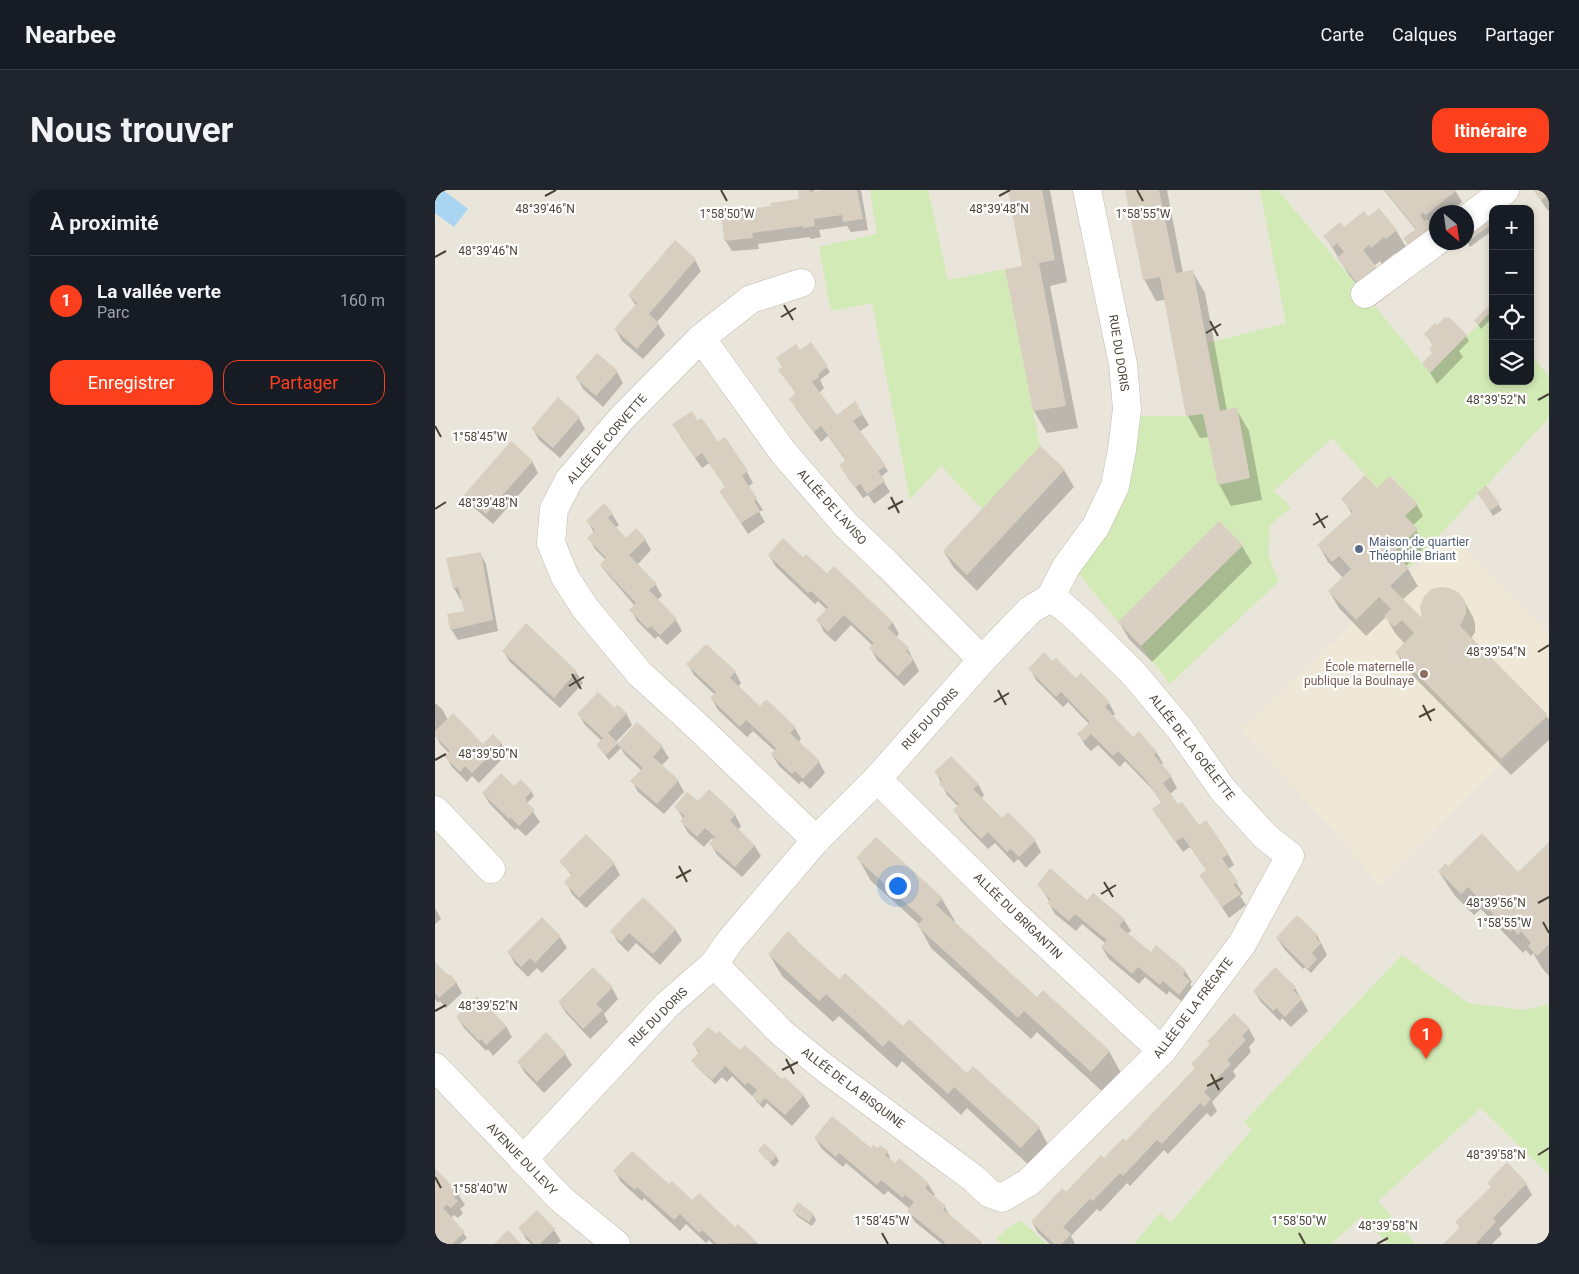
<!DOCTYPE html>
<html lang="fr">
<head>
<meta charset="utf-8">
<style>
  :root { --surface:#171b24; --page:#20242c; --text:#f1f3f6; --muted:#9ea1a6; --line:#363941; --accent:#fc3f1d }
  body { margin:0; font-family:Roboto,sans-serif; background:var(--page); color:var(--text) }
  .controls { position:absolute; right:15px; top:15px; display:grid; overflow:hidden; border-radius:10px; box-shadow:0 2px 8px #0003 }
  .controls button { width:45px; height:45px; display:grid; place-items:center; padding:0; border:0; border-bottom:1px solid var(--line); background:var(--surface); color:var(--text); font:25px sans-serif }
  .compass { position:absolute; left:994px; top:15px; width:45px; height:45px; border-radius:50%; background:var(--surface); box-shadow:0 2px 8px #0003; rotate:151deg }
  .you { position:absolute; left:462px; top:695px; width:18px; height:18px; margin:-12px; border:4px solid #fff; border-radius:50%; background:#1a73e8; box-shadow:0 0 0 8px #1a73e833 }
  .badge { display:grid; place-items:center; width:32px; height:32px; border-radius:50%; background:var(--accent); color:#fff; font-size:16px; font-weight:700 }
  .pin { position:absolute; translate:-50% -41px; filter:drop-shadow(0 1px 2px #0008) }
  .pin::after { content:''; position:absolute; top:26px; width:18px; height:15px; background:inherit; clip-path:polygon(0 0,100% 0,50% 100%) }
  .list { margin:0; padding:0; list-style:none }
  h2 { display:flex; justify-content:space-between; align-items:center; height:65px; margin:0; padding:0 20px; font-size:21px }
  h2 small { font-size:16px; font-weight:400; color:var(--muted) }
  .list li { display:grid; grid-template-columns:32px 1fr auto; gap:15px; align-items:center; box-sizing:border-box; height:90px; padding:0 20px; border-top:1px solid var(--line) }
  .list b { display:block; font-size:19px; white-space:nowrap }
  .list p { margin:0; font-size:16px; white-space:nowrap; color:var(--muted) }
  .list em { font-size:16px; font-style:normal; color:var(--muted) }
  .actions { display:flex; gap:10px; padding:15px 20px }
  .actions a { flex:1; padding:11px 0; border:1px solid var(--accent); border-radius:15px; text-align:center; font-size:18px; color:var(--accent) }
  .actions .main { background:var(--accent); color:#fff }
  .icon { flex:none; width:28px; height:28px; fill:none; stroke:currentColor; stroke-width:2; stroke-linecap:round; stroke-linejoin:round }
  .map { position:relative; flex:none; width:1114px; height:1054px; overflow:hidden; border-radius:15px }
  header { display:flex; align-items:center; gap:30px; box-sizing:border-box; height:70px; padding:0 25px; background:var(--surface); border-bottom:1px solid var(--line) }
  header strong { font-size:24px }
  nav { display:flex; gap:28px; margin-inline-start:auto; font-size:18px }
  .intro { display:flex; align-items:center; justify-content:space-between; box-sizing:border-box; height:120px; padding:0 30px }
  h1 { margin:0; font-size:35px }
  .button { padding:12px 22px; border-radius:15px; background:var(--accent); color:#fff; font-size:18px; font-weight:700 }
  main { display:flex; gap:30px; padding:0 30px }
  aside { flex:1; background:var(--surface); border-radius:15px; box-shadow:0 2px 8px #0003 }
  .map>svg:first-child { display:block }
  .residential { fill:#eae5da; fill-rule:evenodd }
  .education { fill:#efe8d6 }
  .green { fill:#d2eab5 }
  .water { fill:#a9d4f2 }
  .shadow { fill:#0003 }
  .building { fill:#d8cfc1 }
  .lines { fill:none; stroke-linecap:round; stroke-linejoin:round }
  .minor-casing { stroke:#c2bbae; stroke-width:29 }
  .minor { stroke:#fff; stroke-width:28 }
  .ticks { fill:none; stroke:#4b4439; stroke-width:2 }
  .service-dot { fill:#5c6f8a; stroke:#fff; stroke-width:2 }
  .education-dot { fill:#8d6e63; stroke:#fff; stroke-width:2 }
  .labels { text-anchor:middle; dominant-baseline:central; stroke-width:4.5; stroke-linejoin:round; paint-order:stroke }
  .street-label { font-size:12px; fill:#4b4439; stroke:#fff }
  .service-label { font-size:12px; fill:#4e5e75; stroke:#fff; text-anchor:start }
  .education-label { font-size:12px; fill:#785e54; stroke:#fff; text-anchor:end }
  .ticks-label { font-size:12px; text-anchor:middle; fill:#4b4439; stroke:#fff; stroke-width:4.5; stroke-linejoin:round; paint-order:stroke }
</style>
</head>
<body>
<header>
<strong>Nearbee</strong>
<nav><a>Carte</a><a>Calques</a><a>Partager</a></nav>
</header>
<div class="intro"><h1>Nous trouver</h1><a class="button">Itinéraire</a></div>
<main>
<aside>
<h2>À proximité<small></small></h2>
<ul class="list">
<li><span class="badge">1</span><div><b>La vallée verte</b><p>Parc</p></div><em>160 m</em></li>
</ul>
<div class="actions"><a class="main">Enregistrer</a><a>Partager</a></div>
</aside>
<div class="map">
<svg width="1114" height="1054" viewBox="0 0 1114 1054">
  <rect width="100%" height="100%" fill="#f6f3ec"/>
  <!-- residential -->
  <path class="residential" d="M0 0H1114V1054H0ZM1058 19H1095V191H1058ZM1002 22H1032V52H1002Z"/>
  <!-- education -->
  <path class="education" d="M1015 344 1114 442V525L946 696 896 638 806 540 944 407 959 400Z"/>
  <!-- green -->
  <g class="green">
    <path d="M435 0H493L513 90 570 79 605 256 547 319 506 276 475 309 437 113 396 121 384 57 442 44Z"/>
    <path d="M825 0H843L995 183 1058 120V191H1095V162L1114 187V228L974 378 959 362 982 338 970 326 982 314 956 286 942 298 897 248 839 301 856 317 835 336 833 365 844 391 735 494 706 456 808 355 784 331 683 432 644 384 673 343 693 303 700 267 704 226H751L768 224 783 294 815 288 802 218 785 221 773 153 851 133Z"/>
    <path d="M967 765 1033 813 1090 820 1114 814V985L1046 918 943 1011 981 1054H953L926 1026 897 1054H699L725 1023 736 1032 817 940 809 932Z"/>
    <path d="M585 1030 612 1054H566L561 1048Z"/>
  </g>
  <!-- water -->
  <path class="water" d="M0 0H8L33 19 19 37 0 23Z"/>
  <!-- shadow -->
  <g class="shadow">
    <path d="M364 0H379V3L396 0H426L433 40 416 42 412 36 384 40 386 47 376 49 374 47 323 54 324 59 297 61 290 50 337 17 366 10Z"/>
    <path d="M574 0H615L632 92 615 96 643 238 612 243 599 221 588 77Z"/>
    <path d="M692 0H732L748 83 757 81 770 103 792 221 801 219 814 241 827 310 796 316 784 294 774 247 765 248 753 226 730 110 721 111 709 89Z"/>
    <path d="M949 0H1020L1027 12 1014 22H1002V32L996 37 981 40Z"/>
    <path d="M1099 0H1114V20L1113 21Z"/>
    <path d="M1058 23V40L1035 57 1032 51V43Z"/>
    <path d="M933 28 961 40 971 57 961 65 960 63 947 74 945 71 939 76 947 85 957 102 939 116 914 85 890 46 909 39Z"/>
    <path d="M260 70 266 81 222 132 230 145 208 169 187 151 181 140 201 116 194 105Z"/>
    <path d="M1057 120 1058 127 1046 139 1041 131Z"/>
    <path d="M991 144 1031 146 1034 151 1024 161 1028 167 1002 194 989 173 998 164V156Z"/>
    <path d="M376 154 395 182 385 190 389 198 384 203 401 226 427 224 434 235 424 242 453 281 446 287 455 302 439 314 433 305 428 308 412 286 405 275 411 271 393 246 386 252 362 220 356 209 362 205 345 180Z"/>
    <path d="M182 182 188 193 168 217 148 199 142 188Z"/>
    <path d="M144 228 150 239 125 268 104 250 98 239Z"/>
    <path d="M245 246 282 254 312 282 318 293 313 297 328 320 324 322 330 332 313 344 285 301 291 297 274 273 267 278Z"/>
    <path d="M97 271 103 283 58 334 37 316 31 305Z"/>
    <path d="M629 280 639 297 542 401 519 378 509 362Z"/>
    <path d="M1051 296 1067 320 1058 326 1047 309Z"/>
    <path d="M946 303 982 315 988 326 978 335 991 356 971 376 983 396 967 410 988 431 1028 409 1038 427 1040 434V442L1036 449 1114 529V550L1076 585 971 479 961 462 970 454 960 443 951 427 931 446 904 418 894 401 908 388 893 372 884 356 917 324 908 309Z"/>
    <path d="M177 324 184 335 180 338 191 349H210L216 360 202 375 221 395 227 406 222 410 241 430 247 441 232 455 223 446 220 449 202 431 196 420 200 416 169 380 166 375 171 370 160 359 154 348 159 343 153 331Z"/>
    <path d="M784 333 807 356 817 373 717 472 694 449 684 432Z"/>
    <path d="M45 363 51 374 63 441 23 450 16 439 30 421 27 409H25L19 398Z"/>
    <path d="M334 365 368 369 392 385 399 378 458 433 464 444 461 447 473 459 484 481 469 496 442 470 436 459 438 456 416 435 400 452 389 442 383 430 392 420 383 411 380 414 341 377Z"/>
    <path d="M68 461 141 482 148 493 125 518 75 472Z"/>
    <path d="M617 473 674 513 680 524 677 527 698 549 721 562 728 573 726 575 736 587 742 598 735 604 743 616 763 637 793 664 799 675 793 679 808 704 805 706 811 715 794 728 766 685 772 681 755 657 748 662 725 630 727 613 717 599 690 571 685 577 663 555 656 561 650 555 644 544 654 534 633 512 628 517 601 490 595 479Z"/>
    <path d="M253 474 300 482 306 493 303 497 325 517 331 511 360 538 366 549 363 553 384 572 390 583 375 599 367 591 364 594 344 576 337 565 340 561 318 541 312 547 283 520 277 509 280 505 259 485Z"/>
    <path d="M0 513 7 519 13 530 48 555 66 553 72 564 44 593 37 586 32 592 17 577 11 566 14 563 6 555 0 545Z"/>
    <path d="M180 519 191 523 197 535 181 552 183 554 227 557 234 568 226 576 243 591 249 602 229 624 203 602 197 591 207 581 190 565 186 558 174 570 163 556 167 551 150 535 144 524Z"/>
    <path d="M501 582 543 594 549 605 546 609 567 630 600 651 606 662 591 678 583 669 579 673 560 653 553 659 526 631 520 620 523 616 512 605Z"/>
    <path d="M79 598 96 601 99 606 92 613 105 632 91 646 82 638 80 640 55 614 48 603Z"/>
    <path d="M263 613 300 625 306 636 303 640 319 655 326 666 307 687 282 665 276 654 279 650 277 648 269 657 253 643 247 632 249 630 241 617Z"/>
    <path d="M1114 654V786L1107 778 1098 763 1096 766 1091 760 1088 763 1046 719 1039 725 1020 706 1004 682 1013 678 1083 684Z"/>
    <path d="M423 668 507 709 520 731 519 732 602 808 674 861 686 883 669 903 602 842 596 849 496 758 484 736 485 735 436 691Z"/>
    <path d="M126 672 179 674 185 685 151 718 137 704 131 692 137 686Z"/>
    <path d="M604 695 652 711 689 730 696 741 692 744 716 764 750 781 757 792 755 794 760 803 751 815 734 801 732 805 710 787 704 794 674 769 667 758 671 754 647 734 641 741 620 724 614 713 615 712Z"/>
    <path d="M0 718 6 729 0 734Z"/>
    <path d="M107 729 125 747 132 758 107 783 102 778 93 787 80 774 74 763Z"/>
    <path d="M240 739 247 750 225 775 201 753 193 762 183 752 177 741Z"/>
    <path d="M882 745 892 765 876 783 870 777 868 779 849 759 842 748Z"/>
    <path d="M334 764 404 791 604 938 616 960 599 980 532 918 526 925 467 871 462 878 404 826 398 832 347 786Z"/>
    <path d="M0 774 21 792 27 803 11 818 5 811 3 813 0 809Z"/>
    <path d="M158 779 177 798 183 809 169 824 173 832 155 849 131 823 124 812Z"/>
    <path d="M860 798 873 821 856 837 847 828 845 831 826 812 819 801Z"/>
    <path d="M22 827 71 836 77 847 58 866 53 859 51 861 29 838Z"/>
    <path d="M814 839 820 850 814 857 816 862 798 881 801 886 777 912 782 921 776 927 772 923 733 964 729 960 695 996 692 993 665 1022 662 1019 636 1046 640 1054H615L603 1043 597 1032 669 970 691 953 760 879 758 874 776 855 774 852Z"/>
    <path d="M111 844 130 864 137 875 109 903 90 883 83 872Z"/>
    <path d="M258 854 305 862 368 905 375 916 357 936 332 913 328 918 321 911 318 905 317 906 297 886 292 892 287 887 280 894 261 876 258 871 264 864Z"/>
    <path d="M380 948 436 960 452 962 455 967 454 969 460 975 464 970 493 994 500 1005 498 1007 510 1017 516 1028 547 1054H507L480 1032 473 1021 475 1019 453 1001 449 1005 411 973 408 977 387 959Z"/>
    <path d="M325 961 341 966 344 971 339 977 328 966Z"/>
    <path d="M0 980 23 1004 30 1015 25 1019 28 1023 23 1028 19 1025 16 1028 32 1048 25 1054H5L0 1049Z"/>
    <path d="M180 981 234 996 300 1039 303 1036 323 1054H278L274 1050 271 1053 251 1034 245 1041 209 1008 207 1011 186 992Z"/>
    <path d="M1091 994 1097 1005 1064 1039 1067 1044 1057 1054H1010L1025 1038 1022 1032Z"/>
    <path d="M359 1021 378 1024 381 1030 377 1036 362 1026Z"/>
    <path d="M85 1038 119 1040 126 1051 122 1054H96L91 1049Z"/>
  </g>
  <!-- building -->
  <g class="building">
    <path d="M363 0H375V2L388 0H422L428 29 408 32 407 25 379 29 380 36 368 38V36L317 43 318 48 289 51 286 23 336 16 335 13 364 9Z"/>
    <path d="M573 0H607L620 70 604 73 631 216 598 221 570 79 587 76Z"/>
    <path d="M690 0H724L741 83 758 80 785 221 802 217 815 288 783 295 768 224 751 226 725 87 708 90Z"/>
    <path d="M950 0H1022L991 25 988 22 985 25 989 31 992 29 1002 41 979 62 968 48 981 39Z"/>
    <path d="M1098 0H1114V4L1106 10Z"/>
    <path d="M944 18 962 40 951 49 949 47 936 58 934 55 928 60 948 85 928 100 902 68 909 62 902 53 898 57 888 46 905 32 909 37 929 21 933 27Z"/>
    <path d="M1058 21V33L1032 52V41Z"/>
    <path d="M240 50 261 69 214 124 224 133 202 159 179 139 202 113 193 105Z"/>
    <path d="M1055 115 1058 119 1043 135 1039 130Z"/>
    <path d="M1010 127 1015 128 1032 145 995 183 987 173 997 163 994 159 998 154 989 144 1000 133 1002 135Z"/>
    <path d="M376 152 393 176 383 185 384 187 377 192 402 225 420 211 428 224 418 231 451 276 443 281 450 291 432 304 425 294 420 298 404 275 411 270 386 236 379 242 354 209 361 203 343 180 347 177 341 168 361 154 365 160Z"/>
    <path d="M162 163 183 181 161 206 140 188Z"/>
    <path d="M123 207 145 227 118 258 96 239Z"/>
    <path d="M257 221 262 230 267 228 283 252 290 247 313 281 307 286 322 308 319 311 325 321 306 333 284 301 290 297 267 263 260 268 237 234Z"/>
    <path d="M76 251 98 271 51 324 29 305Z"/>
    <path d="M605 256 630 279 532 385 508 361Z"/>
    <path d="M930 285 942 298 955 286 983 314 970 326 983 339 959 362 974 378 955 396 987 428 985 416 990 405 997 399 1005 397 1014 398 1023 402 1029 409 1031 416V424L1025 436 1113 525 1066 569 960 462 979 443 967 430 959 437 949 426 956 419 944 407 921 430 893 401 916 379 904 366 897 372 882 355 918 322 906 309Z"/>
    <path d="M1051 295 1065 314 1055 321 1042 303Z"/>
    <path d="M169 313 178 323 173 328 191 348 201 338 211 349 194 365 222 394 214 400 242 429 225 445 216 436 213 439 194 420 201 413 165 375 171 368 152 348 160 340 151 331Z"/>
    <path d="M784 331 808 355 706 456 683 432Z"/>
    <path d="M348 348 368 367 371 364 392 383 399 376 458 432 453 438 474 458 471 461 479 469 463 486 434 458 439 453 409 425 393 442 381 430 393 417 376 401 373 403 333 365Z"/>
    <path d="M46 362 58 430 15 440 12 424 29 421 23 397 18 399 11 368Z"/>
    <path d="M91 433 142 481 119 508 67 461Z"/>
    <path d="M271 454 301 481 295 488 325 516 331 509 361 537 355 543 385 571 368 589 360 581 357 584 336 564 341 558 311 530 305 537 275 508 281 502 251 474Z"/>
    <path d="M609 462 617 471 621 468 641 488 646 483 675 512 670 517 698 547 704 541 722 562 719 565 737 586 728 593 743 614 747 612 764 635 771 630 794 664 787 668 803 692 799 695 806 704 787 717 764 685 771 680 748 647 740 652 717 619 727 612 709 588 683 561 678 566 656 544 649 551 642 544 655 532 626 502 621 507 593 479Z"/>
    <path d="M163 502 180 518 182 514 192 523 173 543 183 553 202 532 228 556 218 567 244 590 222 614 195 591 208 578 182 554 171 565 161 555 168 548 142 524Z"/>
    <path d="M18 523 48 554 58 544 67 553 37 583 30 576 25 582 9 566 15 561 0 546V541Z"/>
    <path d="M516 566 544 594 538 599 567 628 573 622 601 650 584 667 576 659 572 662 553 642 546 649 518 620 524 614 504 594 507 590 499 582Z"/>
    <path d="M66 583 79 596 86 589 97 601 90 608 92 610 91 611 100 620 84 636 75 627 74 629 47 603Z"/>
    <path d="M274 599 301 624 295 631 320 655 300 677 274 654 280 647 270 638 262 647 245 631 250 626 239 617 252 602 263 611Z"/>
    <path d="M1047 643 1083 682 1114 652V754L1102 766 1093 756 1096 753 1086 741 1083 745 1078 739 1075 742 1033 697 1026 704 1003 681 1011 673 1013 676Z"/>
    <path d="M151 644 180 673 144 708 129 692 137 684 124 672Z"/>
    <path d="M441 647 508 708 501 715 602 807 608 800 675 861 656 882 589 821 583 828 482 736 488 729 421 668Z"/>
    <path d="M615 678 652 710 658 703 690 729 684 736 716 762 721 755 751 780 748 785 755 791 744 805 728 791 725 795 703 777 697 784 666 757 672 750 640 724 634 731 612 713 616 710 602 695Z"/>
    <path d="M208 707 241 739 218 764 194 743 186 752 175 741Z"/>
    <path d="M862 725 883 745 881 748 886 753 877 763 882 769 873 779 841 748Z"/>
    <path d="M107 727 126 746 100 773 95 768 86 777 72 762Z"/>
    <path d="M353 741 363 750 362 751 404 789 410 783 468 836 474 829 532 883 538 876 605 937 586 958 519 897 513 904 454 850 448 857 391 804 384 811 333 764Z"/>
    <path d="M0 772 13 785 15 784 22 792 4 808 0 803Z"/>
    <path d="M158 777 178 797 161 814 168 820 148 839 123 812Z"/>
    <path d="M840 777 861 797 858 800 867 809 850 827 841 818 838 821 818 801Z"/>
    <path d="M42 806 72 836 51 855 46 849 44 851 21 827Z"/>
    <path d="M799 823 815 838 807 846 811 850 792 870 796 874 769 902 776 909 769 917 765 913 727 954 722 950 688 986 685 983 658 1011 655 1009 628 1037 636 1044 627 1054H619L596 1032 627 998 631 1002 666 965 669 968 688 948 691 951 760 878 756 874 775 854 772 852Z"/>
    <path d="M273 837 282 844 284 841 305 860 310 855 347 889 350 887 369 905 350 925 330 908 325 914 317 906 322 900 313 892 310 895 290 876 277 890 256 871 264 862 257 854Z"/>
    <path d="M111 842 131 863 102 892 82 872Z"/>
    <path d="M397 926 436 958 438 955 443 958 445 955 453 961 450 965 460 973 464 968 494 993 490 998 511 1016 508 1019 547 1052 545 1054H509L510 1052 472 1021 479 1012 470 1005 468 1008 446 990 442 995 404 963 401 967 379 948Z"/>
    <path d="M329 953 342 965 335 973 323 961Z"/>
    <path d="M197 961 234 994 237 991 257 1010 264 1003 300 1037 303 1034 323 1053 282 1054 267 1040 264 1043 245 1024 239 1030 202 997 200 1000 178 981Z"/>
    <path d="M1072 972 1092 993 1058 1028 1061 1032 1041 1053 1042 1054H1008L1025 1037 1020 1032 1056 997 1052 993Z"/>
    <path d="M0 978 24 1003 19 1008 23 1011 16 1018 12 1015 8 1018 30 1042 17 1054H8L0 1046Z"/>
    <path d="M363 1012 379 1024 374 1032 357 1021Z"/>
    <path d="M102 1020 120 1039 105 1054H99L83 1038Z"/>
    <path d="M73 1040 86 1054H59Z"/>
  </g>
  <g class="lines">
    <defs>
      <g id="minor">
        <path d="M1032 29 1070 0"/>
        <path d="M366 93 316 109 266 148 186 229 134 290 119 319 116 353 130 387 150 418 205 484 261 535 381 650"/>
        <path d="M930 104 1002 51"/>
        <path d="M266 148 348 262 411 335 453 375 547 470"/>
        <path d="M442 589 578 723 727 861"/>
        <path d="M0 620 56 679"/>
        <path d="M279 774 348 844 391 879 538 988 554 1003 567 1008 594 992 727 861 807 754 855 666 831 647 788 600 745 539 699 484 645 431 628 416 615 408"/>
        <path d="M0 877 126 1009 181 1054"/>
        <path d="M88 970 232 815 279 774 295 751 381 650 442 589 547 470 595 420 615 408 631 377 661 336 680 296 687 260 692 219 688 174 652 0"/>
      </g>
    </defs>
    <!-- minor casing -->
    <use href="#minor" class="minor-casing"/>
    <!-- minor -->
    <use href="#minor" class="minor"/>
  </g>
  <!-- ticks -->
  <path class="ticks" d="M286 0 292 11M702 0 708 11M110 6 121 0M564 6 575 0M0 67 11 61M349 115 358 130M346 127 361 118M775 131 783 146M771 143 786 134M1103 210 1114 204M0 236 6 247M456 307 464 323M0 319 11 312M453 319 468 311M881 323 890 338M878 335 893 326M1103 462 1114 455M137 484 146 499M134 496 149 487M563 500 571 515M559 512 574 503M988 515 996 531M984 527 1000 519M0 570 11 564M244 676 252 692M241 688 256 680M669 692 678 707M666 704 681 695M1103 713 1114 707M1108 732 1114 743M0 821 11 815M351 869 359 884M347 880 363 872M776 884 784 900M772 896 788 888M1103 965 1114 958M0 987 6 998M447 1043 453 1054M864 1043 870 1054M942 1054 953 1048"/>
  <!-- markers -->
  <circle class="service-dot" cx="924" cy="359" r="5"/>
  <circle class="education-dot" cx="989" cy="484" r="5"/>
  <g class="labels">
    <!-- street labels -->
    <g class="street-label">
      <text transform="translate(684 163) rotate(81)">RUE DU DORIS</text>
      <text transform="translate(172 249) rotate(-49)">ALLÉE DE CORVETTE</text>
      <text transform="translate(397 317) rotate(48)">ALLÉE DE L'AVISO</text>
      <text transform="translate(495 529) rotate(-48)">RUE DU DORIS</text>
      <text transform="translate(757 557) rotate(52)">ALLÉE DE LA GOÉLETTE</text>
      <text transform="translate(583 726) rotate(44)">ALLÉE DU BRIGANTIN</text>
      <text transform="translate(758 818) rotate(-53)">ALLÉE DE LA FRÉGATE</text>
      <text transform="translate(223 827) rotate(-45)">RUE DU DORIS</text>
      <text transform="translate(418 898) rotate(37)">ALLÉE DE LA BISQUINE</text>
      <text transform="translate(87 969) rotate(46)">AVENUE DU LEVY</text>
    </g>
    <!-- service labels -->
    <g class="service-label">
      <text x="934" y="352">Maison de quartier<tspan x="934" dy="14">Théophile Briant</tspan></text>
    </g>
    <!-- education labels -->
    <g class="education-label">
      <text x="979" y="477">École maternelle<tspan x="979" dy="14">publique la Boulnaye</tspan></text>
    </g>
  </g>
  <g class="ticks-label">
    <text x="564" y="23">48°39'48"N</text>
    <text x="110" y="23">48°39'46"N</text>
    <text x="292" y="28">1°58'50"W</text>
    <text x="708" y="28">1°58'55"W</text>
    <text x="53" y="65">48°39'46"N</text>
    <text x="1061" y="214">48°39'52"N</text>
    <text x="45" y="251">1°58'45"W</text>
    <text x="53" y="317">48°39'48"N</text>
    <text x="1061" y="466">48°39'54"N</text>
    <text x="53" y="568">48°39'50"N</text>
    <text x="1061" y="717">48°39'56"N</text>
    <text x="1069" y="737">1°58'55"W</text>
    <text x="53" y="820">48°39'52"N</text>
    <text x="1061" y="969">48°39'58"N</text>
    <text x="45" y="1003">1°58'40"W</text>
    <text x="447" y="1035">1°58'45"W</text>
    <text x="864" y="1035">1°58'50"W</text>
    <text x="953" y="1040">48°39'58"N</text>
  </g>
</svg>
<div class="controls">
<button>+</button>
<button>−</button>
<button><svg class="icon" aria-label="locate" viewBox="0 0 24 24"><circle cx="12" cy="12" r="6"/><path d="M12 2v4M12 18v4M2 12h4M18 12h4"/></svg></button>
<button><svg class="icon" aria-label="layers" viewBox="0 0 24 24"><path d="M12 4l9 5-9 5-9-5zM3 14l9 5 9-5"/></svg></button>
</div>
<svg class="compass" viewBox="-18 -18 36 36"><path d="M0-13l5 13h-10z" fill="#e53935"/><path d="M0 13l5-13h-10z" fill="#9ea1a6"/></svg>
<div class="you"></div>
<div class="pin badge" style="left:991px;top:869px">1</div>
</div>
</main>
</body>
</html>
